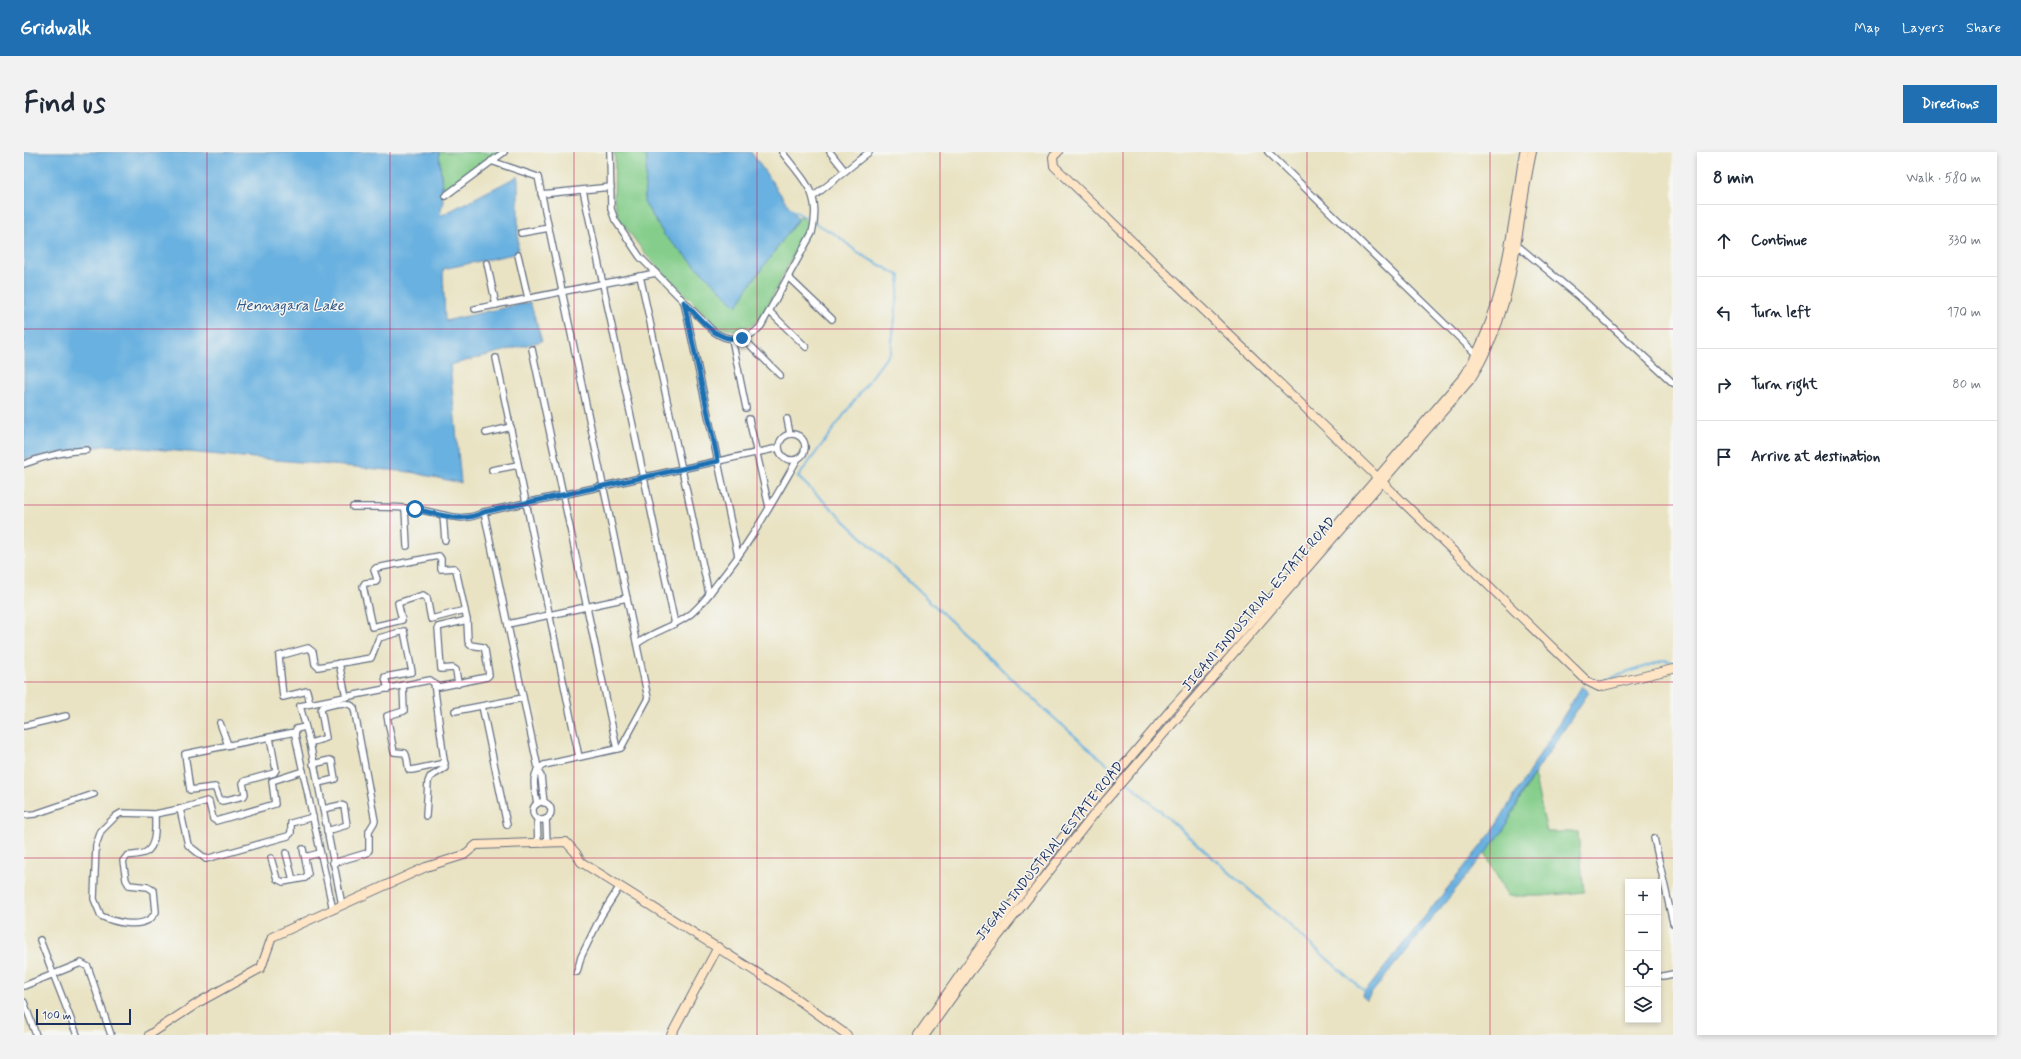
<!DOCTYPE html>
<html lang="en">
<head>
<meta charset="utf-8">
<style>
  :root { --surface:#fff; --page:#f2f2f3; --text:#1f2937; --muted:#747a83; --line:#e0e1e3; --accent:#1f6fb2 }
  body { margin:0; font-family:Mynerve,sans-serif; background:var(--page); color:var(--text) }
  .controls { position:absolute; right:12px; bottom:12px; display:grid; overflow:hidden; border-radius:0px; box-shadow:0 2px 6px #0003 }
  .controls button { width:36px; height:36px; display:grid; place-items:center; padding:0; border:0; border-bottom:1px solid var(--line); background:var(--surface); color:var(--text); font:20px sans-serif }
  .scale { position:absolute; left:12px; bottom:10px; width:95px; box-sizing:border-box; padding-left:4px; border:2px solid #1b2f5e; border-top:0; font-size:11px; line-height:14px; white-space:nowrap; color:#1b2f5e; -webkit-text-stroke:3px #f6f6f2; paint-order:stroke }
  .stop { position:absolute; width:12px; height:12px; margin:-9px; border:3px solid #1f6fb2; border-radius:50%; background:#fff }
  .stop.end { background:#1f6fb2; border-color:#fff; box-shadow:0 1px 4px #0008 }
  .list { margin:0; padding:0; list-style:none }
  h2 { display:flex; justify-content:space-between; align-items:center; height:52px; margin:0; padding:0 16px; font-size:17px }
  h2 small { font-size:13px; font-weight:400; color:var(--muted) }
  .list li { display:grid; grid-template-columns:26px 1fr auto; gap:12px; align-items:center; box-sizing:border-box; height:72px; padding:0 16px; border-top:1px solid var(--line) }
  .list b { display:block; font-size:15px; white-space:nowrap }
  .list em { font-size:13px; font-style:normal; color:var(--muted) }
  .icon { flex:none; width:22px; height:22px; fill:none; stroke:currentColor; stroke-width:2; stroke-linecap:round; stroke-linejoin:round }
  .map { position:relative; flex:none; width:1649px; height:883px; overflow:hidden; border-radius:0px }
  header { display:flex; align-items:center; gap:24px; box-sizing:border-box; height:56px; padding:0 20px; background:var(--accent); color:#fff }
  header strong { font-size:19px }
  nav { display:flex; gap:22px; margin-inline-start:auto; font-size:14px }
  .intro { display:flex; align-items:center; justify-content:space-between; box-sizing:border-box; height:96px; padding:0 24px }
  h1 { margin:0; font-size:28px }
  .button { padding:10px 18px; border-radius:0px; background:var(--accent); color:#fff; font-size:14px; font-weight:700 }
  main { display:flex; gap:24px; padding:0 24px }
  aside { flex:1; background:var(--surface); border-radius:0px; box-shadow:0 2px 6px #0003 }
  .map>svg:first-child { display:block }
  .green { fill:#84cd8a; stroke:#507e74 }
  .water { fill:#69b1e0; stroke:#42709f }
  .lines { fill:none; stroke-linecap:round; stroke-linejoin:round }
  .stream { stroke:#69b1e0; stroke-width:2 }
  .street-casing { stroke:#636e81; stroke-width:8 }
  .secondary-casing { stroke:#636e81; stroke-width:10 }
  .street { stroke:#fff; stroke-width:5.5 }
  .secondary { stroke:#fee5c5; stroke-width:8 }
  .route { stroke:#1f6fb2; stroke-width:5 }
  .grid { fill:none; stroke:#c2185b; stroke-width:1; stroke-opacity:0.55 }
  .labels { text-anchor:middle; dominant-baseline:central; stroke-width:3; stroke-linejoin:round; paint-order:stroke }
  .street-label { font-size:14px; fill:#1b2f5e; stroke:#f6f6f2 }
  .water-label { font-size:15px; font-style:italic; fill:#325685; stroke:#f6f6f2 }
</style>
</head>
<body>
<header>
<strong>Gridwalk</strong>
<nav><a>Map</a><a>Layers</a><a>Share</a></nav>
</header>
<div class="intro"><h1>Find us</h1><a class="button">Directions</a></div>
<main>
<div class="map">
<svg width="1649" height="883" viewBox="0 0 1649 883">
  <rect width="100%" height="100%" fill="#f6f6f2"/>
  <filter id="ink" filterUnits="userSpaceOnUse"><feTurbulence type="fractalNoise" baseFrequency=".025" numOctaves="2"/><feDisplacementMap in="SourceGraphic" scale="8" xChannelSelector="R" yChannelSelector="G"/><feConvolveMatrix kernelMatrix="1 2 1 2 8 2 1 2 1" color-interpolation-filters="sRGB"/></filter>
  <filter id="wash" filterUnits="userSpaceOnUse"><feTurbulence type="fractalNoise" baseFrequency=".012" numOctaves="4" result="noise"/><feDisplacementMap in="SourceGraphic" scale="16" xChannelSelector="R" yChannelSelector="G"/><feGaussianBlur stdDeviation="0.9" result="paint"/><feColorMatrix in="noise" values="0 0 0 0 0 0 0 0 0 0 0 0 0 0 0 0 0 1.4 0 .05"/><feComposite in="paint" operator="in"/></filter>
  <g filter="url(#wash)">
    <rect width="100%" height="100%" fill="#e9e3c3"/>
    <!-- green -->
    <g class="green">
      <path d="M415 0H477L419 42Z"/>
      <path d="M589 0H618L623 6 620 50 641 84 713 154 723 137 774 67 777 64 785 72 741 159C731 177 711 183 692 173L622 103 595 66 590 49 591 3Z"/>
      <path d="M1510 622 1523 680H1554L1560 740 1518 744H1483L1461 700 1479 679Z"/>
    </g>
    <!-- water -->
    <g class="water">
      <path d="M0 0H415L419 49 416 64 494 24V101L419 117 421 169 506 150 518 189 426 213 437 331 386 320 85 293 0 307Z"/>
      <path d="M618 0H727L774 67 723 137 713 154 641 84 620 50 623 6Z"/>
      <path d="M1558 534 1565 540 1503 633 1479 679 1342 848 1338 844 1468 680Z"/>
    </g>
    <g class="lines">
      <!-- stream -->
      <g class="stream">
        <path d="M765 56 814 84 834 101 876 124 867 199 774 325 1021 558 1092 620"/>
        <path d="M1572 531 1640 508 1649 510"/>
        <path d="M1102 629 1342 841"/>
      </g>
    </g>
  </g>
  <g filter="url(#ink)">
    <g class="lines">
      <defs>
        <g id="street">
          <path d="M586 0 587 57 591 68 616 105 689 179C705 191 724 189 737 174L788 81C798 41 780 29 758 0"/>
          <path d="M806 0 821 19"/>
          <path d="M1244 0 1453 203"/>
          <path d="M467 9 514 25 624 546 597 596 520 613C505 620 511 638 513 652"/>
          <path d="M559 38 651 472"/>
          <path d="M517 42 587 35"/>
          <path d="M421 44 480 0"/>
          <path d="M789 45 845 0"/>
          <path d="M497 81 525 76"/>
          <path d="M1493 93 1559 148 1649 231"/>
          <path d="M494 103 504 146"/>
          <path d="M463 111 472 153"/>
          <path d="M616 124 685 442"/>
          <path d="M764 125 808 167"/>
          <path d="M660 150 714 404"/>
          <path d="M451 157 632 121"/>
          <path d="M746 160 782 195"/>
          <path d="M719 186 756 223"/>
          <path d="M708 187 722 256"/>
          <path d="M508 197 593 597"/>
          <path d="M472 206 555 605"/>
          <path d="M725 267 745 355"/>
          <path d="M763 267 766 282"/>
          <path d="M462 281 487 275"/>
          <circle cx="768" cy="295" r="13"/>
          <path d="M0 312C21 304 41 299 63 298"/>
          <path d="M468 318 494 313"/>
          <path d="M329 355C349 355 371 354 391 357 415 360 436 373 460 360"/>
          <path d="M381 356 383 394"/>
          <path d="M419 363 421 388"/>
          <path d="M441 458 407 467 403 446 399 443 374 451 378 468 348 475 339 434 341 431 352 430 353 427 350 418 352 416 415 404 417 407V417L430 416 432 418 443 468"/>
          <path d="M484 472 603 446"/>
          <path d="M613 492C630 478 652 475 668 461 677 453 685 443 692 433 724 395 748 351 773 308"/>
          <path d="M315 511 322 545"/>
          <path d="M379 533 380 559 363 564 370 600 381 601C384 605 383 612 385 618H388L421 611"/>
          <path d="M286 552 283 539 259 545 255 504 284 496 289 500 291 512 294 515 347 506 355 486 380 479 388 520 361 525 364 537"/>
          <path d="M458 554 483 673"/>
          <path d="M431 559 499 546"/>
          <path d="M196 571 204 593"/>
          <path d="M0 574 42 564"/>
          <path d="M281 575 272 577 271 583 309 758"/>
          <path d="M246 586 252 618 250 621 221 629 219 631 221 642 220 644 198 649 196 648 191 635 166 638 161 602 271 580"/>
          <path d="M286 591 302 586 297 558 299 555C309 553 323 547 330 556L351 669 345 679V698L343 701 309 711"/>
          <path d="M289 612 306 608 308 609 311 627 294 631"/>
          <path d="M514 616 460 360 754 296"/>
          <path d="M513 618 517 624 520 651"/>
          <circle cx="518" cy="659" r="9"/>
          <path d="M156 657 164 693 182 707 264 684 267 681V671L289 665"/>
          <path d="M299 657 317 653 320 654 323 673 303 679"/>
          <path d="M131 662C131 673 133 694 122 700 116 703 109 703 103 704L99 709 102 728 105 733 124 735 130 739 132 760C130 762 128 766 126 767 113 776 90 770 77 764L70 747 72 693 77 679 92 664 97 661 131 662 156 657 183 649 185 650 189 667 192 669 251 652 248 629 279 619"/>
          <path d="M0 663 11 662 70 642"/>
          <path d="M402 664 404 630 406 625 421 616 410 531"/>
          <path d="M513 667 514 691"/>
          <path d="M522 667 523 691"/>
          <path d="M1630 686 1649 771"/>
          <path d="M262 701 269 728"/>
          <path d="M281 705 296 701"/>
          <path d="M247 706 253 727 259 730 281 726 284 722 279 697"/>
          <path d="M318 753 286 591 276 554 406 528 415 535 463 525 465 523 461 498 459 495 446 493 444 489 443 468 414 475 417 517 429 516 432 518 434 532"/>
          <path d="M16 788 53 883"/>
          <path d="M553 820 557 805 577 764 596 734"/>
          <path d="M1639 824 1649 822"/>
          <path d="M0 834 57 811 64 815 87 883"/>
          <path d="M0 850 12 883"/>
        </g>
        <g id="secondary">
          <path d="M1034 0 1029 5 1030 14 1353 325 1563 529 1575 535 1649 517"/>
          <path d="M125 883 177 849 237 816 248 785 402 715 440 703 452 693 542 690 552 701 557 710 759 837 823 883"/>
          <path d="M647 883 694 795"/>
          <path d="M894 883 940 817 1040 684 1148 556 1307 380 1441 223C1482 156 1488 76 1500 0"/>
          <path d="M901 883 946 820 1071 661 1446 228C1493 155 1490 82 1508 0"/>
        </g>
      </defs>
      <!-- street casing -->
      <use href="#street" class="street-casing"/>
      <!-- secondary casing -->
      <use href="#secondary" class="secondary-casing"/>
      <!-- street -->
      <use href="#street" class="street"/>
      <!-- secondary -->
      <use href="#secondary" class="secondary"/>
    </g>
  </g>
  <g class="lines" filter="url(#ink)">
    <!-- route -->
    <path class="route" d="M391 357C414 362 438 372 460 360L694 309 660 150C677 167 692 191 718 186"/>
  </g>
  <!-- grid -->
  <path class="grid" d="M183 0V883M366 0V883M550 0V883M733 0V883M916 0V883M1099 0V883M1283 0V883M1466 0V883M0 177H1649M0 353H1649M0 530H1649M0 706H1649"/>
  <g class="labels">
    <!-- street labels -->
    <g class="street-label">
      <text transform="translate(1235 452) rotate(-49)">JIGANI INDUSTRIAL ESTATE ROAD</text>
      <text transform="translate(1026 699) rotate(-51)">JIGANI INDUSTRIAL ESTATE ROAD</text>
    </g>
    <!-- water labels -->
    <g class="water-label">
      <text x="266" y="154">Hennagara Lake</text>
    </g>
  </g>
</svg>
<div class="controls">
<button>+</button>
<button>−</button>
<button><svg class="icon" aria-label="locate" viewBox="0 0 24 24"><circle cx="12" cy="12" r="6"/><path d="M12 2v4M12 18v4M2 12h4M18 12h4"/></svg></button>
<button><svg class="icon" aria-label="layers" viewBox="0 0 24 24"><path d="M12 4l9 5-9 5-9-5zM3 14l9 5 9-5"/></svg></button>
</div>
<div class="scale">100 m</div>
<div class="stop" style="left:391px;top:357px"></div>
<div class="stop end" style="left:718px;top:186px"></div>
</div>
<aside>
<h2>8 min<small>Walk · 580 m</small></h2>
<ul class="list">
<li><svg class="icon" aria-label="ahead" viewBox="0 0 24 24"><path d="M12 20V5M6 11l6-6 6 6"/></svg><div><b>Continue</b></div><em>330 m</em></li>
<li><svg class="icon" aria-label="left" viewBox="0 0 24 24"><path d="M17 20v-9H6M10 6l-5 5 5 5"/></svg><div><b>Turn left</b></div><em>170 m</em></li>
<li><svg class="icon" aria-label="right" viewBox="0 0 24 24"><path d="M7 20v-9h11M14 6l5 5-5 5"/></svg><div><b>Turn right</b></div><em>80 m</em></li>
<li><svg class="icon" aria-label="arrive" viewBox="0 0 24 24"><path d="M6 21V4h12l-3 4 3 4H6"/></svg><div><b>Arrive at destination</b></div></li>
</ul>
</aside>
</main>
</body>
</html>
